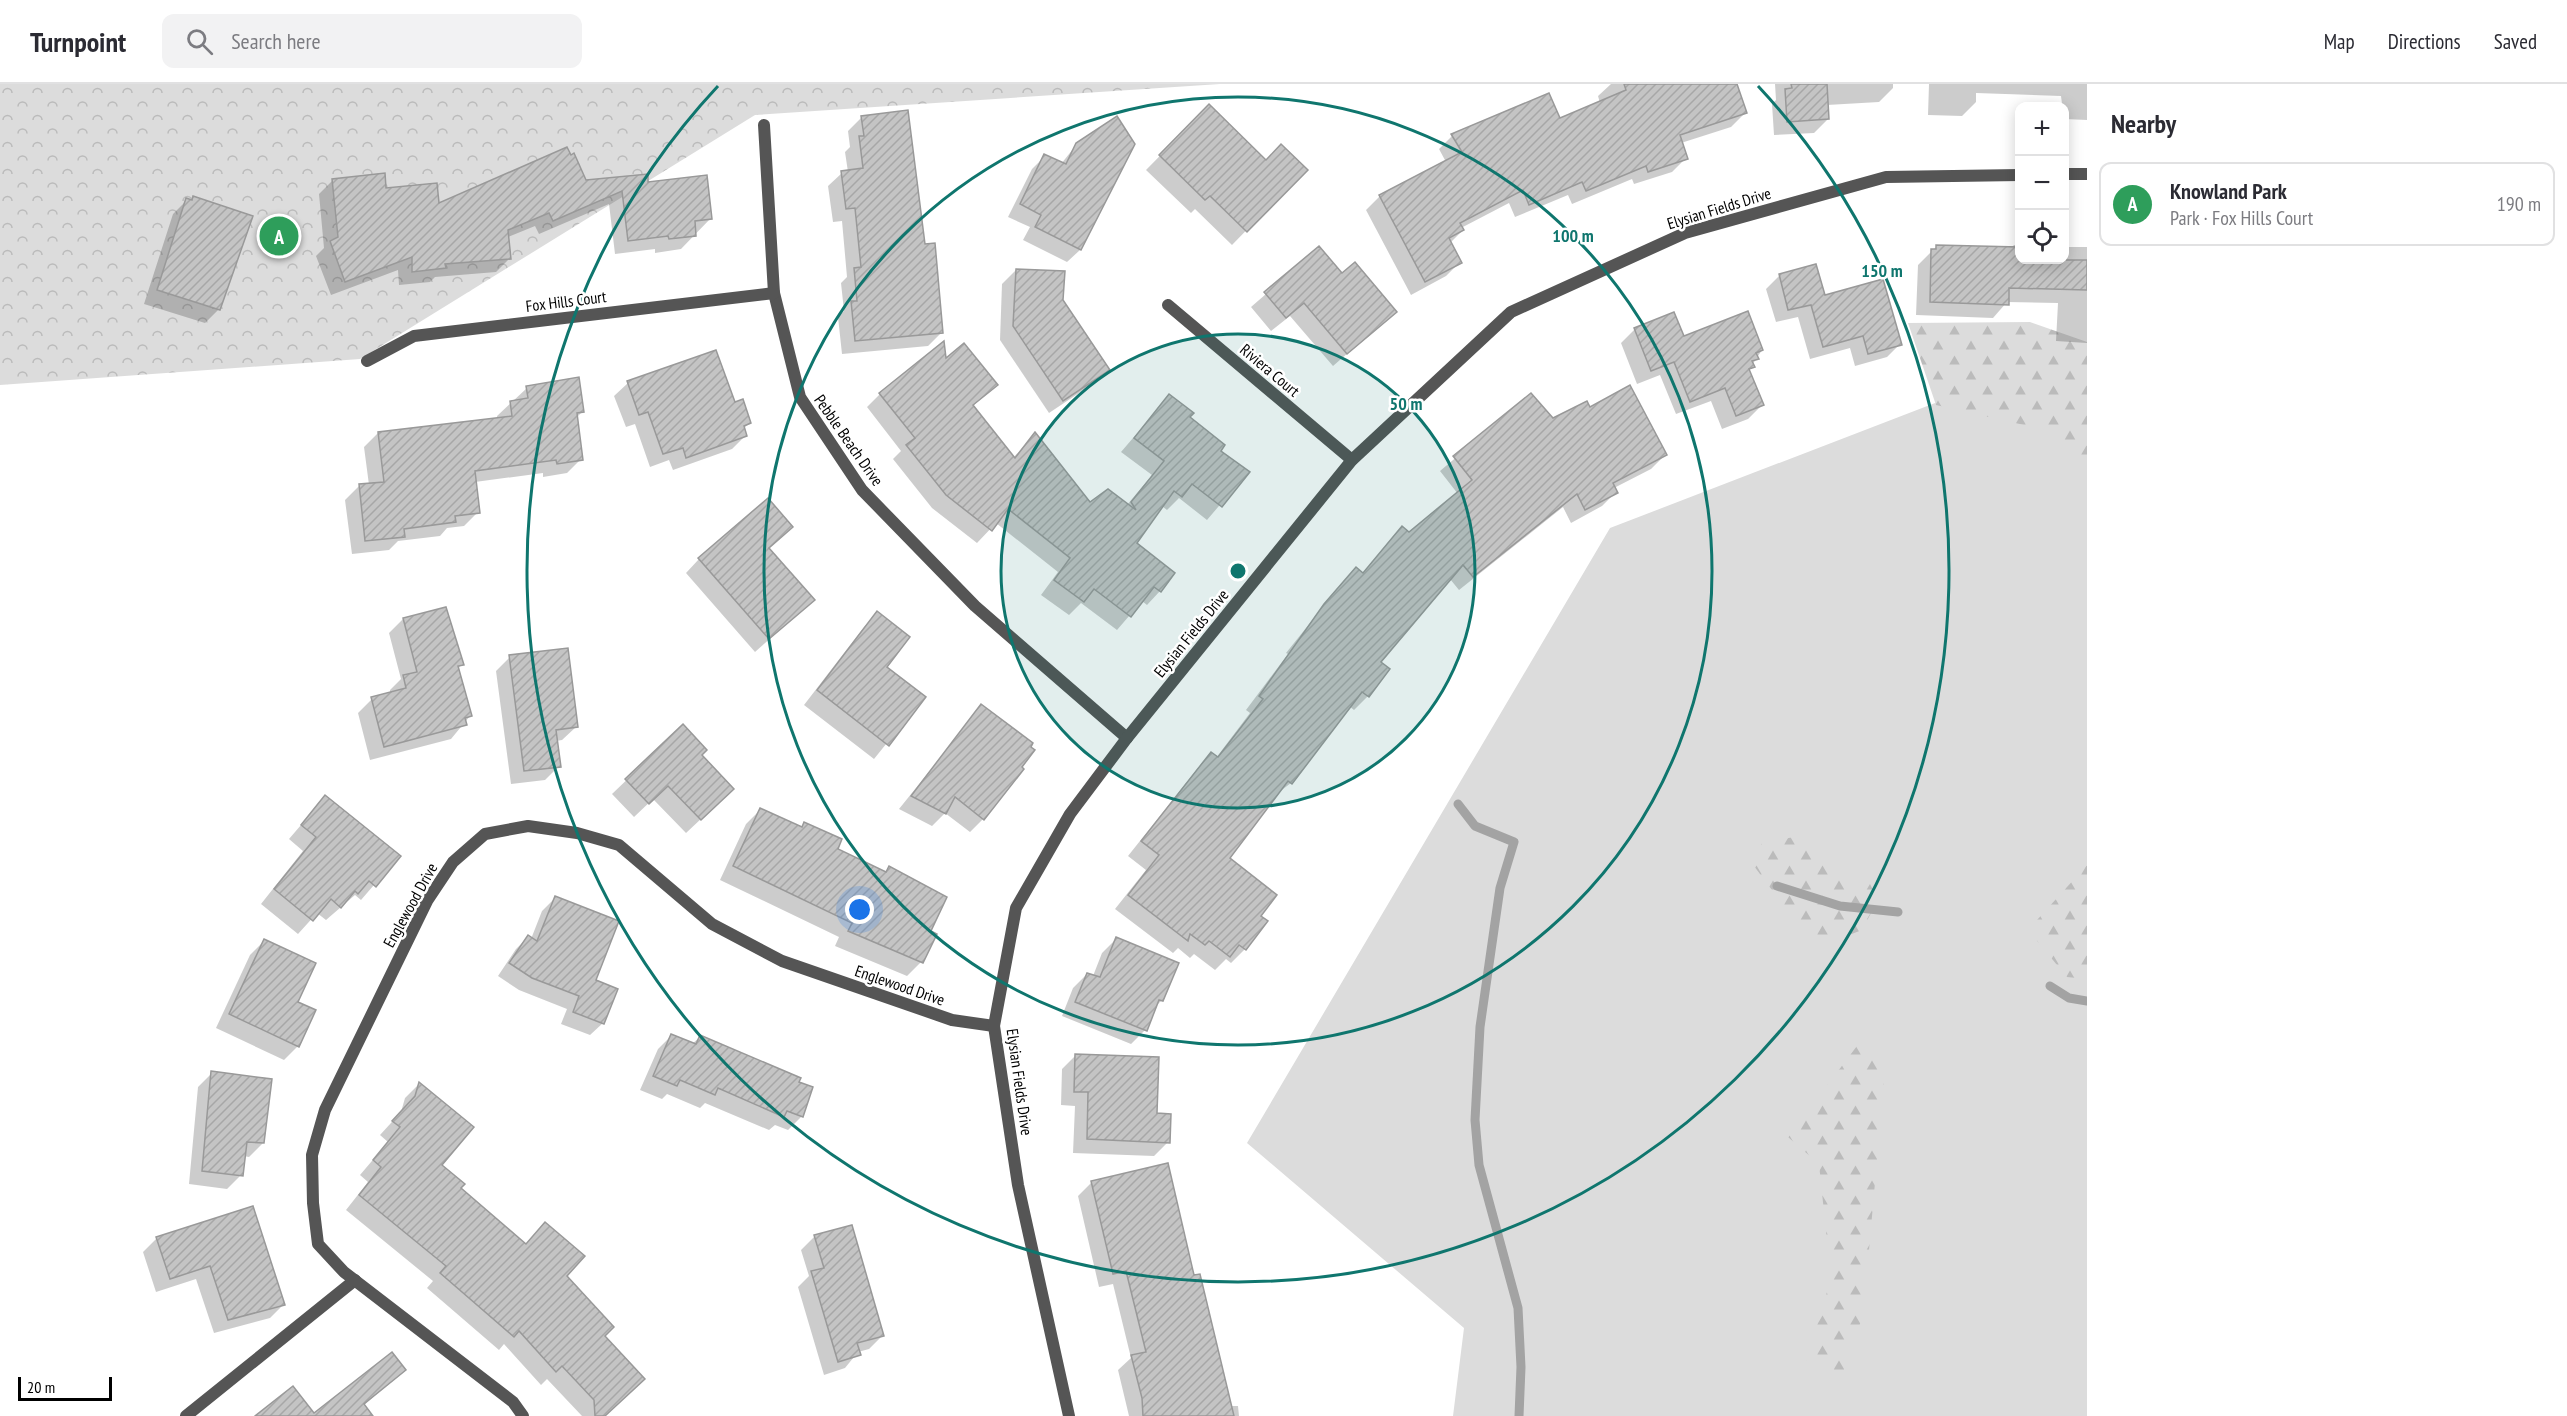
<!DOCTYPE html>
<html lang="en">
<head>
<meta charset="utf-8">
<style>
  :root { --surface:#fff; --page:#f2f2f3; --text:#2b2b33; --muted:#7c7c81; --line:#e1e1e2; --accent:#7c3aed }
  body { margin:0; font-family:"PT Sans Narrow",sans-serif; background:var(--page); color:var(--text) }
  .controls { position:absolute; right:18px; top:18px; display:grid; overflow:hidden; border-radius:12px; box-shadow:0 3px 15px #0003 }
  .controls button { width:54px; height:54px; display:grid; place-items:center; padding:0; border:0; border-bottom:2px solid var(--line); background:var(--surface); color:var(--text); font:30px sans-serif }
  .scale { position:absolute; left:18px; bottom:15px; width:94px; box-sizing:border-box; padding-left:6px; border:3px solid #000; border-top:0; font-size:16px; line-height:21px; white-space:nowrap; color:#000; -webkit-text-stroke:4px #fff; paint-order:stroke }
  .you { position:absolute; left:860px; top:826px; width:21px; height:21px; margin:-15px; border:4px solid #fff; border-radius:50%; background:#1a73e8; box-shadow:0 0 0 9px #1a73e833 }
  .badge { display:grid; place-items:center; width:39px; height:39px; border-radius:50%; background:var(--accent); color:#fff; font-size:20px; font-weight:700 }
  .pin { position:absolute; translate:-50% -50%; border:3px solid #fff; box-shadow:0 2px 6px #0006 }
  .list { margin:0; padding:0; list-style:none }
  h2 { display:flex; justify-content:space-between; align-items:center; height:78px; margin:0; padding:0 24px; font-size:26px }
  h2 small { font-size:20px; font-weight:400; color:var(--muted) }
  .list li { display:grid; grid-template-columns:39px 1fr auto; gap:18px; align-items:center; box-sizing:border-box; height:84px; margin:0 12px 12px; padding:0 12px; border:2px solid var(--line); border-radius:12px }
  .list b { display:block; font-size:22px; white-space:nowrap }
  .list p { margin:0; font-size:20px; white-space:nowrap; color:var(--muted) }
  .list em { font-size:20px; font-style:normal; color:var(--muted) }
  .icon { flex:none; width:33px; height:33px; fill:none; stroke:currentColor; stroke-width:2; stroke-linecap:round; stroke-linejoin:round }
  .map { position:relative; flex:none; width:2087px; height:1332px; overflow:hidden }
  header { display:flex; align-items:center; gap:36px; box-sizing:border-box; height:84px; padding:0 30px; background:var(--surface); border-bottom:2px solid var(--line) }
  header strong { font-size:28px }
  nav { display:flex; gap:33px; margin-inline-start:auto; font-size:21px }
  .search { width:420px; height:54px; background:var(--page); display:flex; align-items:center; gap:15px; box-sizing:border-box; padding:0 21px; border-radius:12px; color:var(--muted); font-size:22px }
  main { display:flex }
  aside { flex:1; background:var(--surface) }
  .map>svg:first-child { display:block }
  .grass { fill:#dcdcdc }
  .forest { fill:url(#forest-firs) }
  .park { fill:url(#park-crowns) }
  .shadow { fill:#0003 }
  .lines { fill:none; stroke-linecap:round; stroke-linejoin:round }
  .stream { stroke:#a3a3a3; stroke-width:9 }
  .building { fill:url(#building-hatch); stroke:#999; stroke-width:1.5 }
  .street { stroke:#555; stroke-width:12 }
  .ring { fill:none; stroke:#0f766e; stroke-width:3 }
  .labels { text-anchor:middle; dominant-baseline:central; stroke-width:5; stroke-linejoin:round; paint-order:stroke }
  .street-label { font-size:16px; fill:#000; stroke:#fff }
  .centre { fill:#0f766e; stroke:#fff; stroke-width:3 }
  .ring-label { font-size:18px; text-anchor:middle; font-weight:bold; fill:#0f766e; stroke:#fff; stroke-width:5; stroke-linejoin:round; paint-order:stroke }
</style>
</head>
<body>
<header>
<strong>Turnpoint</strong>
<div class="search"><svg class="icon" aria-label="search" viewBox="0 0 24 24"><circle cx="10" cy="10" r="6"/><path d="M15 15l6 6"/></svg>Search here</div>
<nav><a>Map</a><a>Directions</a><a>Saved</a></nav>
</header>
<main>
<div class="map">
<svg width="2087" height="1332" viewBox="0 0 2087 1332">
  <defs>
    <pattern id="forest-firs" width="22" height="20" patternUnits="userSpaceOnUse" patternTransform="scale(1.5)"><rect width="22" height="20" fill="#dcdcdc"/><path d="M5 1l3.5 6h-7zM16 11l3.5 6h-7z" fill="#bbb"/></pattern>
    <pattern id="park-crowns" width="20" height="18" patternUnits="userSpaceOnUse" patternTransform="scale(1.5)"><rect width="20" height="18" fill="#dcdcdc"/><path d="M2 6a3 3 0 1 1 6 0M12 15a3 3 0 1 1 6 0" fill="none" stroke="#bbb"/></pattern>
    <pattern id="building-hatch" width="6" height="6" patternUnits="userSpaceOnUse" patternTransform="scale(1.5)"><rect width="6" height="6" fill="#c4c4c4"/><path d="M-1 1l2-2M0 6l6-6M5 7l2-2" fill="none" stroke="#a7a7a7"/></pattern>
  </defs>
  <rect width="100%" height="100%" fill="#fff"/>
  <!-- grass -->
  <path class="grass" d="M2000 294 2087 335V1332H1453L1464 1244 1247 1059 1610 444Z"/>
  <!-- forest -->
  <g class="forest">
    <path d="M2030 238 2087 258V378L2037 344 1936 321 1908 239Z"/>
    <path d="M1794 753 1828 769 1838 790 1870 800 1878 816 1862 846 1826 860 1793 834 1751 778 1762 759Z"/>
    <path d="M2087 781V895L2067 893 2028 846Z"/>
    <path d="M1860 958 1886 974 1869 1166 1858 1196 1869 1214 1843 1289 1806 1276 1831 1195 1819 1080 1788 1053Z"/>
  </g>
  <!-- park -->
  <path class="park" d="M0 0H1220L755 31 360 275 0 301Z"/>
  <!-- shadow -->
  <g class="shadow">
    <path d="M1611 0H1736L1745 29 1731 43 1681 59 1686 74 1672 88 1634 100 1632 95 1572 120 1568 111 1515 133 1509 119 1461 144 1463 146 1450 159 1460 178 1446 192 1411 211 1366 126 1380 112 1446 78 1439 65 1452 52 1559 36 1600 19 1598 12Z"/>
    <path d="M1775 0H1893V4L1879 18 1827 21 1828 35 1814 49 1774 51 1772 20 1776 16Z"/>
    <path d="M1929 0H2087V36L2064 35 2061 12 1976 9V18L1962 32 1928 31Z"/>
    <path d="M1209 22 1266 77 1305 86 1232 161 1195 125 1191 129 1146 86Z"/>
    <path d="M862 33 942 248 928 262 842 270 838 233 844 227 841 199 847 193 842 137 833 138 828 102 842 89 848 88 845 68 850 63 848 47Z"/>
    <path d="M1077 60H1133L1080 166 1067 178 1023 156 1030 143 1008 133 1032 85 1045 72 1061 80Z"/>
    <path d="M333 96 385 106 438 121 585 98 646 100 711 134 681 165 655 169V165L615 170 609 120 539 150 535 142 508 153 510 174 496 188 435 193 430 198 399 201 398 186 331 211 316 172 324 164 319 110Z"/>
    <path d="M194 114 219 225 205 239 144 220 173 130 187 116 190 117Z"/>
    <path d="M2014 161H2020V176H2064V163H2087V259L2056 257 2058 219 2007 218 1993 234 1916 231 1918 181 1937 162 2010 165Z"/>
    <path d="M1319 164 1342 191 1395 228 1333 282 1290 232 1271 247 1251 223Z"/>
    <path d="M1815 182 1824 213 1900 260 1887 273 1855 282 1850 264 1810 275 1798 233 1776 238 1766 205 1779 192Z"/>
    <path d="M1016 186 1062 216 1108 285 1094 299 1049 329 1000 256 1002 200Z"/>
    <path d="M1635 245 1762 266 1748 287 1762 321 1748 335 1722 345 1711 317 1676 330 1660 291 1637 300 1621 259Z"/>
    <path d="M944 276 996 301 973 322 1013 374 1035 350 1089 420 1127 421 1152 391 1121 368 1169 312 1219 367 1247 389 1207 436 1179 414 1167 426 1162 422 1135 459 1160 507 1147 521 1142 517 1117 546 1081 519 1069 531 1041 511 1058 488 996 439 977 459 932 424 893 375 901 367 867 323 880 310Z"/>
    <path d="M628 299 734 320 749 339 743 345 745 352 732 365 673 386 669 376 650 383 635 340 626 343 614 312Z"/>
    <path d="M527 304 582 328 576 334 581 375 567 389 543 393V389L475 398 478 428 464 442 447 444 440 452 398 457 389 466 352 470 345 416 359 402 369 401 364 363 378 349 497 336V332Z"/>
    <path d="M1530 311 1552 336 1589 325 1665 371 1651 385 1614 404 1616 408 1602 422 1571 439 1563 423 1459 506 1450 495 1379 578 1368 612 1354 626 1349 622 1291 699 1275 711 1227 775 1259 832 1245 865 1231 879 1226 875 1215 886 1194 870 1190 874 1178 864 1173 869 1115 825 1146 786 1128 772 1198 684 1211 670 1216 674 1250 629 1246 626 1288 570 1286 569 1342 499 1356 485 1362 490 1389 458 1409 450 1458 410 1440 387Z"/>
    <path d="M791 443 768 465 813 516 755 568 686 489 699 475Z"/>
    <path d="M878 529 885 583 924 613 874 675 804 621 864 543Z"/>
    <path d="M403 535 462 581 457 585 470 632 451 655 370 676 358 629 372 615 390 610V606L401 595 389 549Z"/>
    <path d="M510 573 576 643 562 656 556 657 559 682 545 696 511 700 496 587Z"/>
    <path d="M982 622 983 735 970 748 945 729 932 742 899 725Z"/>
    <path d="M683 642 700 671 718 719 686 749 653 715 634 733 612 710Z"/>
    <path d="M325 713 399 772 361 816 355 811 326 836 317 829 298 850 261 820 303 767 289 755Z"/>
    <path d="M760 726 800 744 805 739 836 766 885 789 889 784 929 848 935 851 921 878 907 892 835 862 839 853 720 796 746 740Z"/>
    <path d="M555 814 594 897 603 939 590 951 561 940 567 925 519 906 498 892 516 865 528 853 531 855 542 827Z"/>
    <path d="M1116 855 1162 916 1154 924 1145 946 1131 960 1062 932 1073 904 1087 890 1093 892 1102 869Z"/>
    <path d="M264 857 296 919 298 962 284 976 216 944 250 871Z"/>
    <path d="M672 951 692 960 700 953 797 999 802 1032 788 1046 775 1041 769 1046 705 1019 700 1024 667 1010 662 1015 640 1006 658 965Z"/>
    <path d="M1076 971 1156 1030 1168 1058 1154 1072 1073 1069 1075 1022 1061 1021 1062 985Z"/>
    <path d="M212 989 263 1059 249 1073 243 1072 241 1091 227 1105 189 1100 198 1003Z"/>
    <path d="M419 1000 440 1082 459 1104 525 1161 545 1140 565 1192 603 1252 604 1332H582L547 1295 541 1301 504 1260 499 1266 427 1204 433 1197 346 1126 368 1098 360 1091 388 1058 380 1051 401 1028 405 1014Z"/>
    <path d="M1092 1098 1193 1193 1230 1322H1238L1239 1332H1129L1118 1286 1131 1274 1113 1200 1099 1203 1078 1112Z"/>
    <path d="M252 1124 284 1220 270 1234 214 1249 196 1195 156 1208 143 1168 157 1154Z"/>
    <path d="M815 1152 883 1251 869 1265 858 1268 845 1284 824 1291 798 1203 809 1192 801 1166Z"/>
    <path d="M404 1285 363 1322 371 1332H259H314Z"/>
  </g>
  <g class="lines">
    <!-- stream -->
    <g class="stream">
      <path d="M1458 720 1475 742 1514 758 1500 804 1480 943 1475 1036 1479 1081 1518 1224 1521 1283 1519 1332"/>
      <path d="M1777 802 1840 822 1898 828"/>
      <path d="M2050 902 2069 914 2087 917"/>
    </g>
  </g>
  <!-- building -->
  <g class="building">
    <path d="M1624 0H1737L1747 29 1680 51 1688 75 1648 88 1646 82 1586 107 1582 98 1529 121 1523 106 1460 139 1464 146 1449 154 1462 179 1425 198 1379 111 1462 68 1451 50 1549 9 1560 34 1626 6Z"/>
    <path d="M1791 0H1827L1829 35 1787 38 1785 5 1792 4Z"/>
    <path d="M1209 20 1266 76 1281 60 1308 86 1247 148 1210 112 1205 116 1159 71Z"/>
    <path d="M908 26 925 160 935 159 943 249 855 257 851 217H857L854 184 861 183 855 124 846 125 841 87 863 84 859 52H864L861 32Z"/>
    <path d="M1117 32 1135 60 1081 166 1035 143 1041 131 1020 120 1044 70 1066 80 1076 59Z"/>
    <path d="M567 63 571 71 574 69 586 96 648 90V98L707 91 712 135 695 137 696 152 669 155 668 152 628 157 622 107 553 137 549 129 508 146 511 175 445 180 446 184 412 188V173L345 198 330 157 338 153 332 95 385 89 386 104 437 99 439 119Z"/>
    <path d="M193 112 253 132 220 226 157 206 186 114 192 116Z"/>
    <path d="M1936 161 2019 163V176H2087V206L2009 204V221L1930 218 1931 165H1936Z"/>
    <path d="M1319 162 1342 189 1355 178 1397 228 1347 270 1304 219 1286 234 1264 208Z"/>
    <path d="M1816 180 1825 211 1883 195 1902 261 1868 270 1863 252 1823 263 1811 221 1788 226 1779 190Z"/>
    <path d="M1016 185 1065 187 1063 216 1110 286 1063 317 1013 242Z"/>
    <path d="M1748 227 1763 266 1756 269 1759 275 1752 277 1755 283 1749 285 1764 321 1736 332 1725 304 1690 318 1674 278 1651 287 1634 244 1674 228 1684 252Z"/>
    <path d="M944 257 946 274 964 259 998 301 973 321 1015 374 1035 348 1090 418 1108 405 1136 426 1131 418 1164 377 1134 354 1169 310 1194 329 1190 333 1225 361 1221 367 1250 388 1222 423 1192 400 1182 413 1174 407 1137 459 1175 489 1161 508 1154 503 1131 533 1094 505 1084 518 1054 496 1070 474 1008 425 992 447 946 411 906 361 915 354 879 309Z"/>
    <path d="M716 266 735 318 743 315 751 339 744 342 747 352 686 374 683 364 663 370 648 328 639 331 627 297Z"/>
    <path d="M579 293 584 328 577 329 583 376 557 380 556 376 475 387 480 429 455 432 456 438 404 445 405 453 365 457 359 400 384 398 378 348 512 332 510 317 528 314 526 302Z"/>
    <path d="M1630 301 1667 371 1613 399 1618 409 1585 426 1577 410 1473 493 1463 481 1381 578 1390 585 1369 613 1362 608 1292 700 1288 697 1230 774 1277 811 1261 832 1268 837 1246 866 1239 861 1230 873 1209 857 1205 861 1190 850 1188 857 1128 811 1159 771 1141 757 1211 668 1218 673 1263 615 1259 612 1324 520 1356 483 1363 489 1402 442 1409 448 1472 396 1453 372 1531 309 1553 334 1587 317 1590 323Z"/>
    <path d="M768 414 793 443 769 464 815 516 769 555 698 474Z"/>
    <path d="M446 523 464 581 458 582 472 632 465 634 467 641 384 663 371 613 406 604 403 591 417 588 403 534Z"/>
    <path d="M877 527 910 553 887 583 926 613 889 662 817 606Z"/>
    <path d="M568 564 578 643 556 646 561 683 524 687 509 571Z"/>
    <path d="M981 620 1033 659 1031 663 1035 666 1022 683 1024 685 984 736 955 713 946 730 911 712Z"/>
    <path d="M683 640 707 666 702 671 734 705 701 736 668 702 649 720 625 695Z"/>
    <path d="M325 711 401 772 376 803 369 797 358 810 355 807 341 824 331 815 313 837 274 805 316 753 301 741Z"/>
    <path d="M760 724 802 743 804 738 842 755 838 765 886 788 889 782 947 813 931 847 937 850 923 879 848 847 852 839 733 782Z"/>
    <path d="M555 812 619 837 596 896 618 905 604 940 573 928 579 912 532 894 509 879 528 851 537 857Z"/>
    <path d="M1116 853 1179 879 1163 917 1159 916 1147 947 1075 918 1087 889 1100 893Z"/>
    <path d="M264 855 316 879 298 918 316 926 299 963 229 930Z"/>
    <path d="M671 950 696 960 700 951 801 994 799 998 813 1003 803 1033 787 1027 784 1033 718 1004 715 1011 680 996 677 1002 653 992Z"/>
    <path d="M1075 970 1159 973 1157 1029 1171 1030 1170 1059 1087 1055 1088 1008H1074Z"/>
    <path d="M211 987 272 995 264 1059 247 1058 243 1092 202 1087Z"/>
    <path d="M419 998 474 1043 442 1081 465 1100 461 1104 526 1160 545 1138 585 1172 567 1192 614 1243 605 1252 645 1295 605 1332H595L594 1316 562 1282 556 1288 519 1247 514 1253 440 1189 446 1182 359 1111 381 1083 373 1076 400 1043 392 1037 415 1012Z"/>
    <path d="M1168 1079 1194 1191 1200 1190 1234 1332H1143L1142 1314 1131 1271 1146 1268 1126 1187 1113 1190 1091 1097Z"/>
    <path d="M253 1122 285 1221 228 1236 210 1182 170 1195 156 1153Z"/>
    <path d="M852 1141 884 1252 857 1259 861 1271 838 1278 811 1187 824 1184 814 1151Z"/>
    <path d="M392 1268 406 1286 364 1320 373 1332H255L293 1302 314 1329Z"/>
  </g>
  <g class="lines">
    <!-- street -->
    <g class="street">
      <path d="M764 41 774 209 800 313 862 406 975 522 1127 654"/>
      <path d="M2064 90H2087"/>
      <path d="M1168 221 1352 376"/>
      <path d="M367 277 414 252 774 209"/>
      <path d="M186 1332 355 1196"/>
      <path d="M523 1332 513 1318 344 1188 318 1160 313 1119 312 1071 325 1026 427 817 453 778 485 750 528 742 577 749 619 761 712 840 782 877 952 936 994 942"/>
      <path d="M1069 1332 1018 1101 994 942 1016 824 1070 730 1127 654 1352 376 1511 228 1685 149 1886 93 2020 91"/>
    </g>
  </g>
  <!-- distance rings -->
  <circle cx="1238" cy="487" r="237" fill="#0f766e" fill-opacity=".12"/>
  <g class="ring">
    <circle cx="1238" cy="487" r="237"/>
    <circle cx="1238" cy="487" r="474"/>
    <path d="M1758 2A711 711 0 1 1 718 2"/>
  </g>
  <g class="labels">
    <!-- street labels -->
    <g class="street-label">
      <text transform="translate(1719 124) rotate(-17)">Elysian Fields Drive</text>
      <text transform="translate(566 217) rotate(-7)">Fox Hills Court</text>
      <text transform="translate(1270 286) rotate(40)">Riviera Court</text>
      <text transform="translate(849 356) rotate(55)">Pebble Beach Drive</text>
      <text transform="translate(1191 549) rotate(-51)">Elysian Fields Drive</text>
      <text transform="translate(410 821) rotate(-61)">Englewood Drive</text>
      <text transform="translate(900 901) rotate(19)">Englewood Drive</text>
      <text transform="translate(1020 998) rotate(82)">Elysian Fields Drive</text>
    </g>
  </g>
  <circle cx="1238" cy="487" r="9" class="centre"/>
  <g class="ring-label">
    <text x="1573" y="158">100 m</text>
    <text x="1882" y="193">150 m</text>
    <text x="1406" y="326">50 m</text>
  </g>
</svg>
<div class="controls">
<button>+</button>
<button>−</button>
<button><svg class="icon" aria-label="locate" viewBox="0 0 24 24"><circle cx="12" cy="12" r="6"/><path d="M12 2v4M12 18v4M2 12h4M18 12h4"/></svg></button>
</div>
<div class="scale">20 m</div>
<div class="you"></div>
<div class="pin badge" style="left:279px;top:152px;background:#2e9e5b">A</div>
</div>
<aside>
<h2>Nearby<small></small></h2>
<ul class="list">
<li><span class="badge" style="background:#2e9e5b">A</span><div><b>Knowland Park</b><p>Park · Fox Hills Court</p></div><em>190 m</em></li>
</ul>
</aside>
</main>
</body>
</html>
